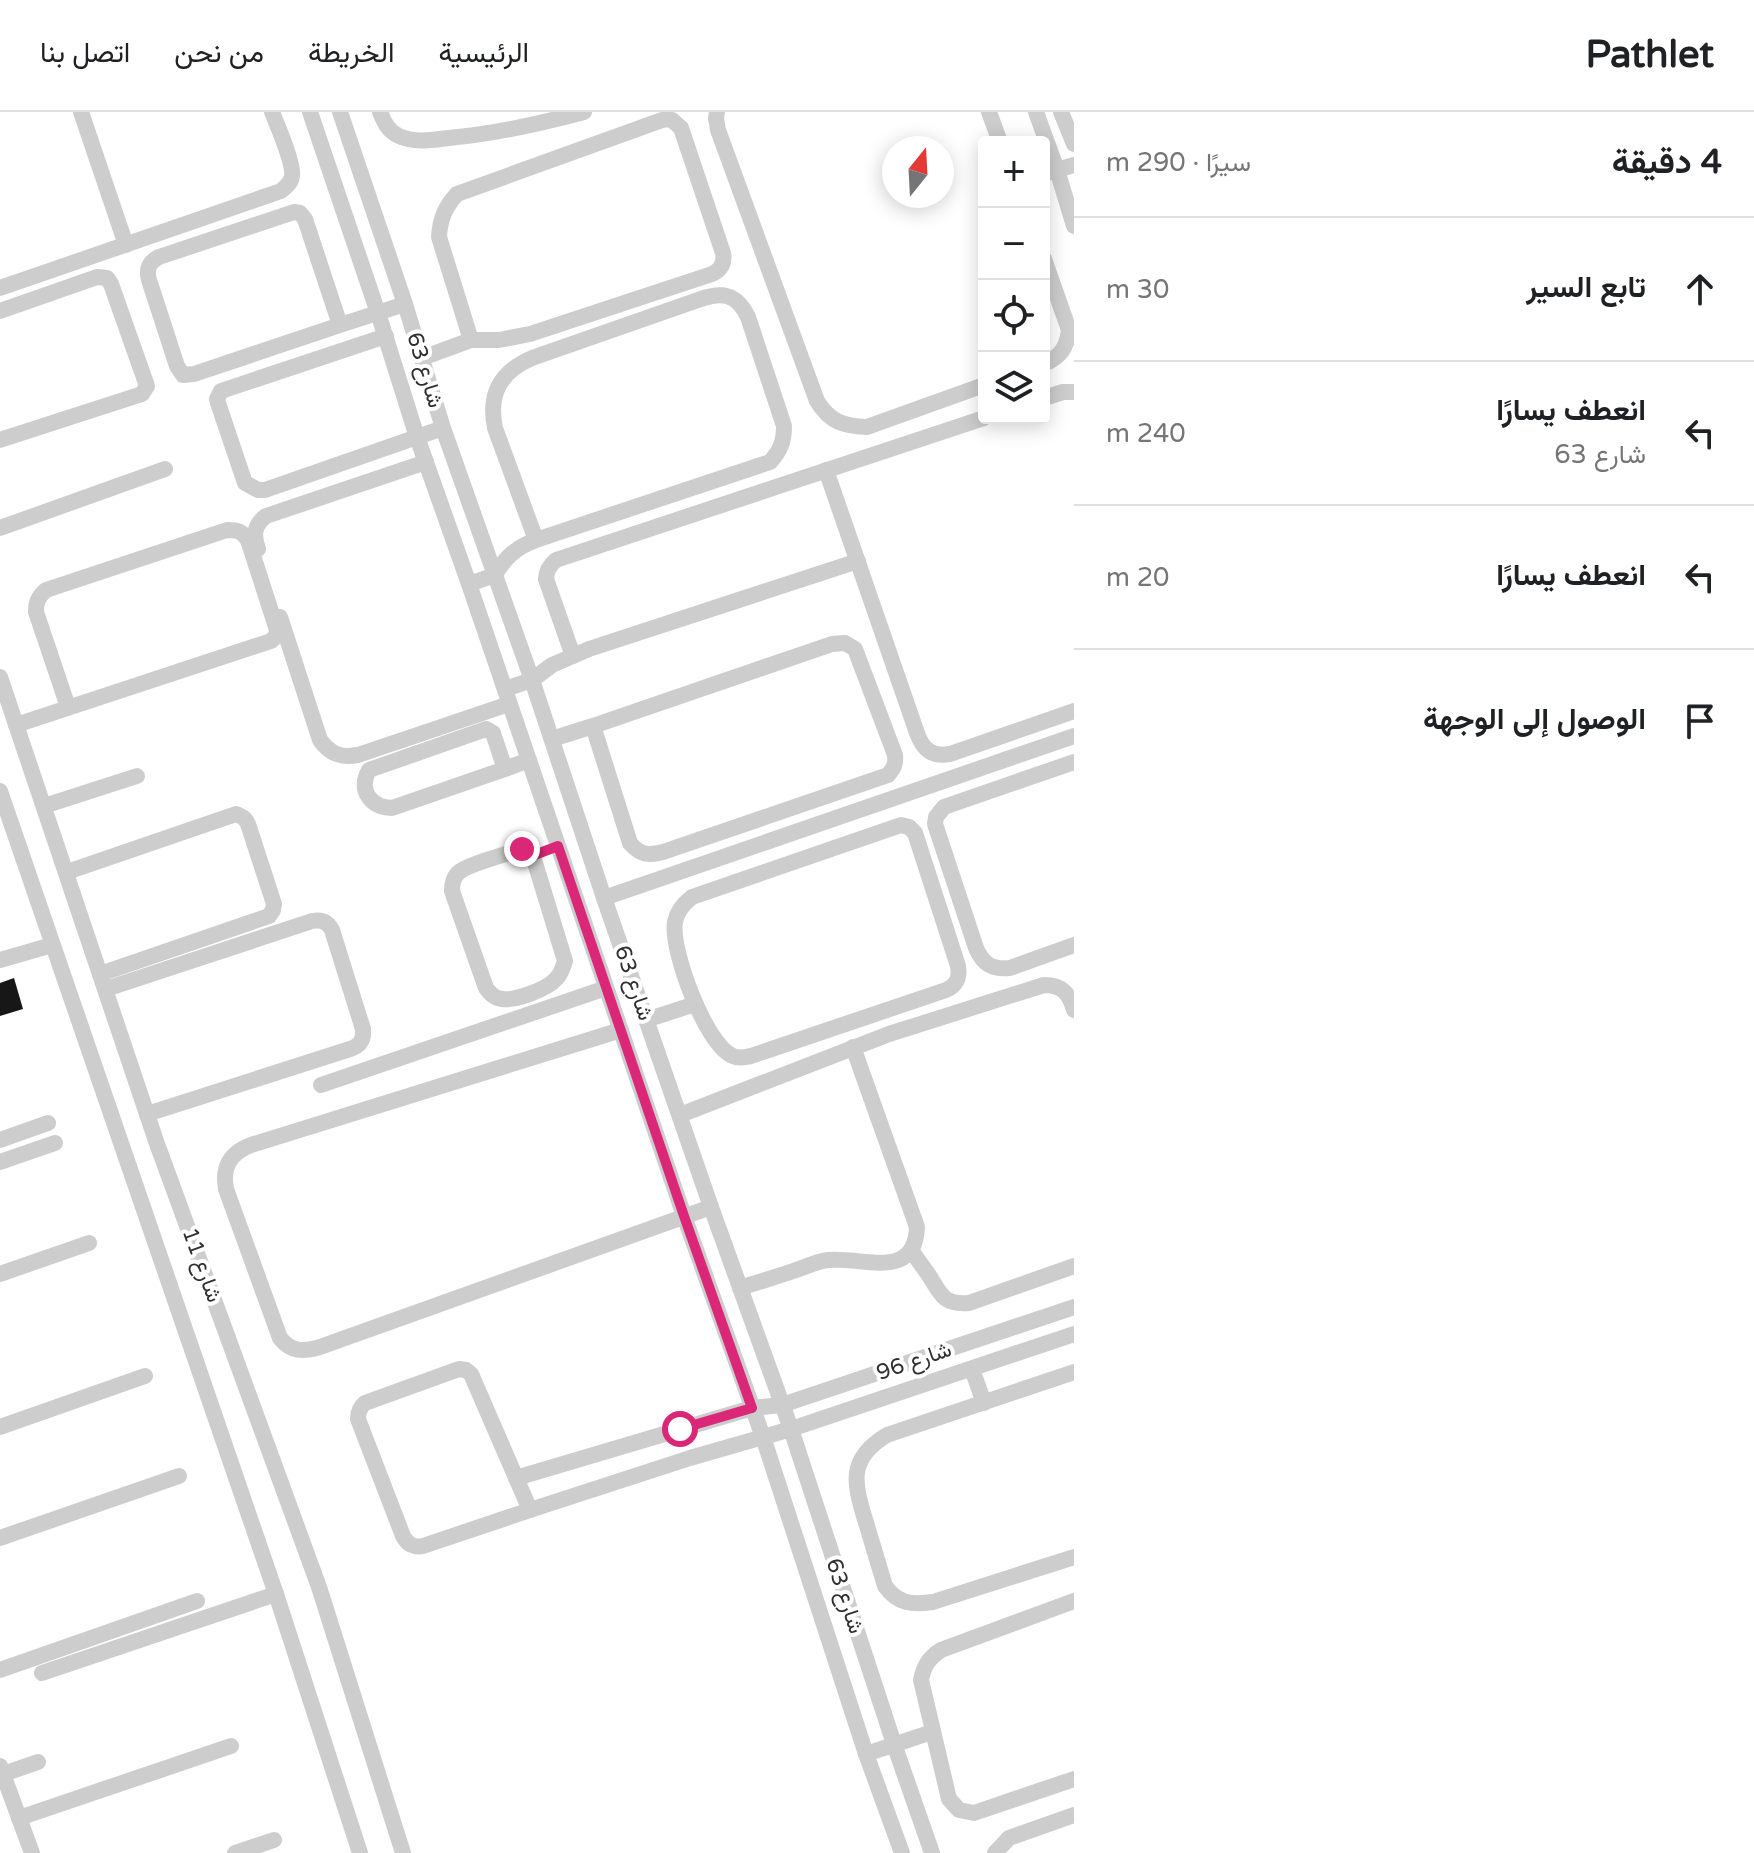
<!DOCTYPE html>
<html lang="ar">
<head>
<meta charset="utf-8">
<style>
  :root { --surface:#fff; --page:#f6f6f6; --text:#202124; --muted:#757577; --line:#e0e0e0 }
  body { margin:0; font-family:"Varela Round",Vazirmatn,sans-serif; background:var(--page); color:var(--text); direction:rtl }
  .controls { position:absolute; right:24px; top:24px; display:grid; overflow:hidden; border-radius:8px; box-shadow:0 4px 20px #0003 }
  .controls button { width:72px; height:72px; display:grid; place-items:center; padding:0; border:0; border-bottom:2px solid var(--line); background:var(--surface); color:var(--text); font:40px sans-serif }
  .compass { position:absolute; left:882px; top:24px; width:72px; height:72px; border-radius:50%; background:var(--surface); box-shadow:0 4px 20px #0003; rotate:18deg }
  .stop { position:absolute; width:24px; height:24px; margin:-18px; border:6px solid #db2777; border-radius:50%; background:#fff }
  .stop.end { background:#db2777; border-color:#fff; box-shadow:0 2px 8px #0008 }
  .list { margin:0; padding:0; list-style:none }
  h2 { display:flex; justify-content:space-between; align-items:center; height:104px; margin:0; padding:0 32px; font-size:34px }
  h2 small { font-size:26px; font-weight:400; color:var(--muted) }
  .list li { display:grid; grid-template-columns:52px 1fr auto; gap:24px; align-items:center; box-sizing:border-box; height:144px; padding:0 32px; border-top:2px solid var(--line) }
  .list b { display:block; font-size:30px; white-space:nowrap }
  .list p { margin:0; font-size:26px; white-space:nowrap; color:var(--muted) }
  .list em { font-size:26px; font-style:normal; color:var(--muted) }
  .icon { flex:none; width:44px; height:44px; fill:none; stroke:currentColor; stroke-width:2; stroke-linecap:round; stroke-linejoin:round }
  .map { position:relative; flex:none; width:1074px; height:1741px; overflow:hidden; direction:ltr }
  header { display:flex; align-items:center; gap:48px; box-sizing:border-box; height:112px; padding:0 40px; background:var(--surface); border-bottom:2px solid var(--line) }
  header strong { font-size:38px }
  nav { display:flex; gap:44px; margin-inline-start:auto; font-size:28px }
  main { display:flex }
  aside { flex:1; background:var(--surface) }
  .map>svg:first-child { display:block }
  .building { fill:#171717 }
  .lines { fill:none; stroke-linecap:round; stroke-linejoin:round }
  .minor { stroke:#cdcdcd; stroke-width:16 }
  .route { stroke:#db2777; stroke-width:10 }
  .labels { text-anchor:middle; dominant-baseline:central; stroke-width:8; stroke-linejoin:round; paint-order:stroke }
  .street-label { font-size:22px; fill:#303030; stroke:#fff }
</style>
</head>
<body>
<header>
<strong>Pathlet</strong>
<nav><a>الرئيسية</a><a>الخريطة</a><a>من نحن</a><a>اتصل بنا</a></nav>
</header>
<main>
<aside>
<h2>4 دقيقة<small>سيرًا · 290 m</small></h2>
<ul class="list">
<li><svg class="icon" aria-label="ahead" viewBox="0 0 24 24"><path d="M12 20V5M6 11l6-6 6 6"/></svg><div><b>تابع السير</b></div><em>30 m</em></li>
<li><svg class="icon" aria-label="left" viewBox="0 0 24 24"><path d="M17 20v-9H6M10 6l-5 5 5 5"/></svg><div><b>انعطف يسارًا</b><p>شارع 63</p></div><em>240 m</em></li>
<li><svg class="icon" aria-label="left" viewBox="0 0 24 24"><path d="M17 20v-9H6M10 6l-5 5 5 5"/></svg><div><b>انعطف يسارًا</b></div><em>20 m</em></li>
<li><svg class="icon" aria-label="arrive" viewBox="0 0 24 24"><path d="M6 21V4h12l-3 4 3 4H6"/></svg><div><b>الوصول إلى الوجهة</b></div></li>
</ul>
</aside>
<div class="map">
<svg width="1074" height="1741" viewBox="0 0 1074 1741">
  <rect width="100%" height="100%" fill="#fff"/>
  <!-- building -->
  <path class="building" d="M14 866 23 897 0 904V871Z"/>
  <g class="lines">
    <!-- minor -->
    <g class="minor">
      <path d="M81 0 126 133"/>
      <path d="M310 0 378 201 417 325 469 472 684 1104 763 1325 866 1642 902 1741"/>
      <path d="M340 0 405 192 443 316 532 568 604 786 711 1095 791 1317 894 1632 932 1741"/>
      <path d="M380 0C384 10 388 19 399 24 414 31 432 28 448 26 495 22 539 12 584 0"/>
      <path d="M717 0 716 6 718 18 817 289C830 310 843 314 867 315L984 273"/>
      <path d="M989 0 1000 30"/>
      <path d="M1036 0 1057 58 1074 114"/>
      <path d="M1061 0 1074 32"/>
      <path d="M665 7 672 8 681 16 723 141C725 151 721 158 712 162L530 222 499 228H471L439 125C440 107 445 95 457 82Z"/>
      <path d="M1044 62 1074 53"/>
      <path d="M1044 147 1069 218C1067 236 1060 245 1044 252"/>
      <path d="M0 176 281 79C286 75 291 71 292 64 294 51 277 13 272 0"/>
      <path d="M0 199 97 165 107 166 111 172 147 274 142 282 0 328"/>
      <path d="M340 213 194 262 183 263 177 254 149 168C146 157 149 150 159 145L294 100 300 101 305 107 340 213 405 192"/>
      <path d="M386 224 221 279 217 287 218 291 245 371 258 378H265L443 316"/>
      <path d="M422 246 471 228"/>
      <path d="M1044 286 1063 280H1074"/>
      <path d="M826 358 917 621C923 638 932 645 950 642L1074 599"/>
      <path d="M0 416 165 357"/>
      <path d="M258 437C253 423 254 413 266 404L426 350"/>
      <path d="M469 472 495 463C505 445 517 435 536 428L770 350C781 338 784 329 784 314L748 205C736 180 721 180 698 188L532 246C500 260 488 282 495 316L536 428"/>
      <path d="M280 505 320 628C330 642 341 646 358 643L509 592"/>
      <path d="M573 544 546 467C547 458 549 454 556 448L984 306"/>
      <path d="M0 565 156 1029 319 1475 403 1741"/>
      <path d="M505 577 532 568 552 553 589 537 858 449"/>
      <path d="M16 613 271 529 276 524 277 518 248 428C242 419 237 418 227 418L46 478C38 485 36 490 36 500L68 595"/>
      <path d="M552 627 593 614 630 731C640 743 649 744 663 740L888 663C894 656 896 652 895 643L855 537 845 531 832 532 593 614"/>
      <path d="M1074 650 944 695 936 705 935 712 976 836C983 852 992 858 1010 856L1074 833"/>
      <path d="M505 657 392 696C370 695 358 678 369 658L486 617 493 621 505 657 529 648"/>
      <path d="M0 679 276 1482 360 1741"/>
      <path d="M44 694 137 664"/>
      <path d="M901 713 909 715 915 721 958 854C960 866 957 873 946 878L751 944C745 945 739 947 733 944 706 934 670 837 675 810 677 799 683 792 692 785Z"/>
      <path d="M522 737H527L532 741 565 849C563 856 561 862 556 867 547 877 516 889 502 887 494 886 491 882 486 876L452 779C452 772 453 766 458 761 467 752 508 742 522 737Z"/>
      <path d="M67 760 236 702C244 705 247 708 249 715L274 792 273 798 269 804 100 862"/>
      <path d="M604 786 1074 624"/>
      <path d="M0 848 52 833"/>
      <path d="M106 877 312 809C322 807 328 810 332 818L363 917C364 928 360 934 350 937L147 1002"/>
      <path d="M646 908 695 892"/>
      <path d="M621 918 251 1033C230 1041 222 1055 226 1077L280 1226C291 1240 303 1240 320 1235L711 1095"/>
      <path d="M321 973 606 876"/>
      <path d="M680 1003 889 922 1044 873C1062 873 1069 881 1074 898"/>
      <path d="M0 1028 48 1011"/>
      <path d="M0 1050 55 1031"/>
      <path d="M911 1138C917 1147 924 1156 930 1165 941 1183 944 1193 969 1191L1074 1154"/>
      <path d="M0 1162 89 1131"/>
      <path d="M740 1176C759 1170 779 1164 799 1157 808 1154 818 1149 828 1148 861 1144 915 1170 917 1115L853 935"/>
      <path d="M459 1257 466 1258 471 1262 530 1398 423 1434C414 1436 407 1432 403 1424L358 1307C358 1300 360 1295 365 1291Z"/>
      <path d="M972 1257 984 1291"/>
      <path d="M1074 1260 887 1323C845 1348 855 1374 867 1414 873 1434 879 1454 885 1474 898 1492 912 1493 933 1490L1074 1445"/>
      <path d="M0 1315 145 1264"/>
      <path d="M516 1366 752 1296 782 1293 1074 1195"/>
      <path d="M530 1398 690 1346 791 1317 1074 1222"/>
      <path d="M0 1426 179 1364"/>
      <path d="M1074 1489 941 1538C929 1546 924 1553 921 1568L949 1687 959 1698 974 1701 1074 1667"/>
      <path d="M0 1558 197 1489"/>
      <path d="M42 1561 276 1482"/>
      <path d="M866 1642 932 1620"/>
      <path d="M0 1654 32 1741"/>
      <path d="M3 1662 38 1650"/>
      <path d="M19 1706 231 1634"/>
      <path d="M235 1741 274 1728"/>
      <path d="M995 1741 1009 1726 1074 1703"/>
    </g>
  </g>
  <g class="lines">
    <!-- route -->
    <path class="route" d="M522 737 529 738 532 744 558 734 684 1104 752 1296 680 1317"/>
  </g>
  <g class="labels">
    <!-- street labels -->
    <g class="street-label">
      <text transform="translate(425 258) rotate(73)">شارع 63</text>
      <text transform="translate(634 871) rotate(71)">شارع 63</text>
      <text transform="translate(202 1153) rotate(70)">شارع 11</text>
      <text transform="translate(914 1249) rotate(-19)">شارع 96</text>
      <text transform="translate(845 1484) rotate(72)">شارع 63</text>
    </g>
  </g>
</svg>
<div class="controls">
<button>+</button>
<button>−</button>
<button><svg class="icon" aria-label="locate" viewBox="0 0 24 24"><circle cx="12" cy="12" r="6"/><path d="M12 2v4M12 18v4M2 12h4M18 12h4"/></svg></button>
<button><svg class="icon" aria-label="layers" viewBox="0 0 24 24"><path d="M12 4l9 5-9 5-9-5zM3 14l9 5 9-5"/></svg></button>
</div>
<svg class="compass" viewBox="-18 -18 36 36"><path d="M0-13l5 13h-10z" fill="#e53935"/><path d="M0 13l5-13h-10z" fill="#757577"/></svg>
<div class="stop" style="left:680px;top:1317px"></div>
<div class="stop end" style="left:522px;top:737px"></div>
</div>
</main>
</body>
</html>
